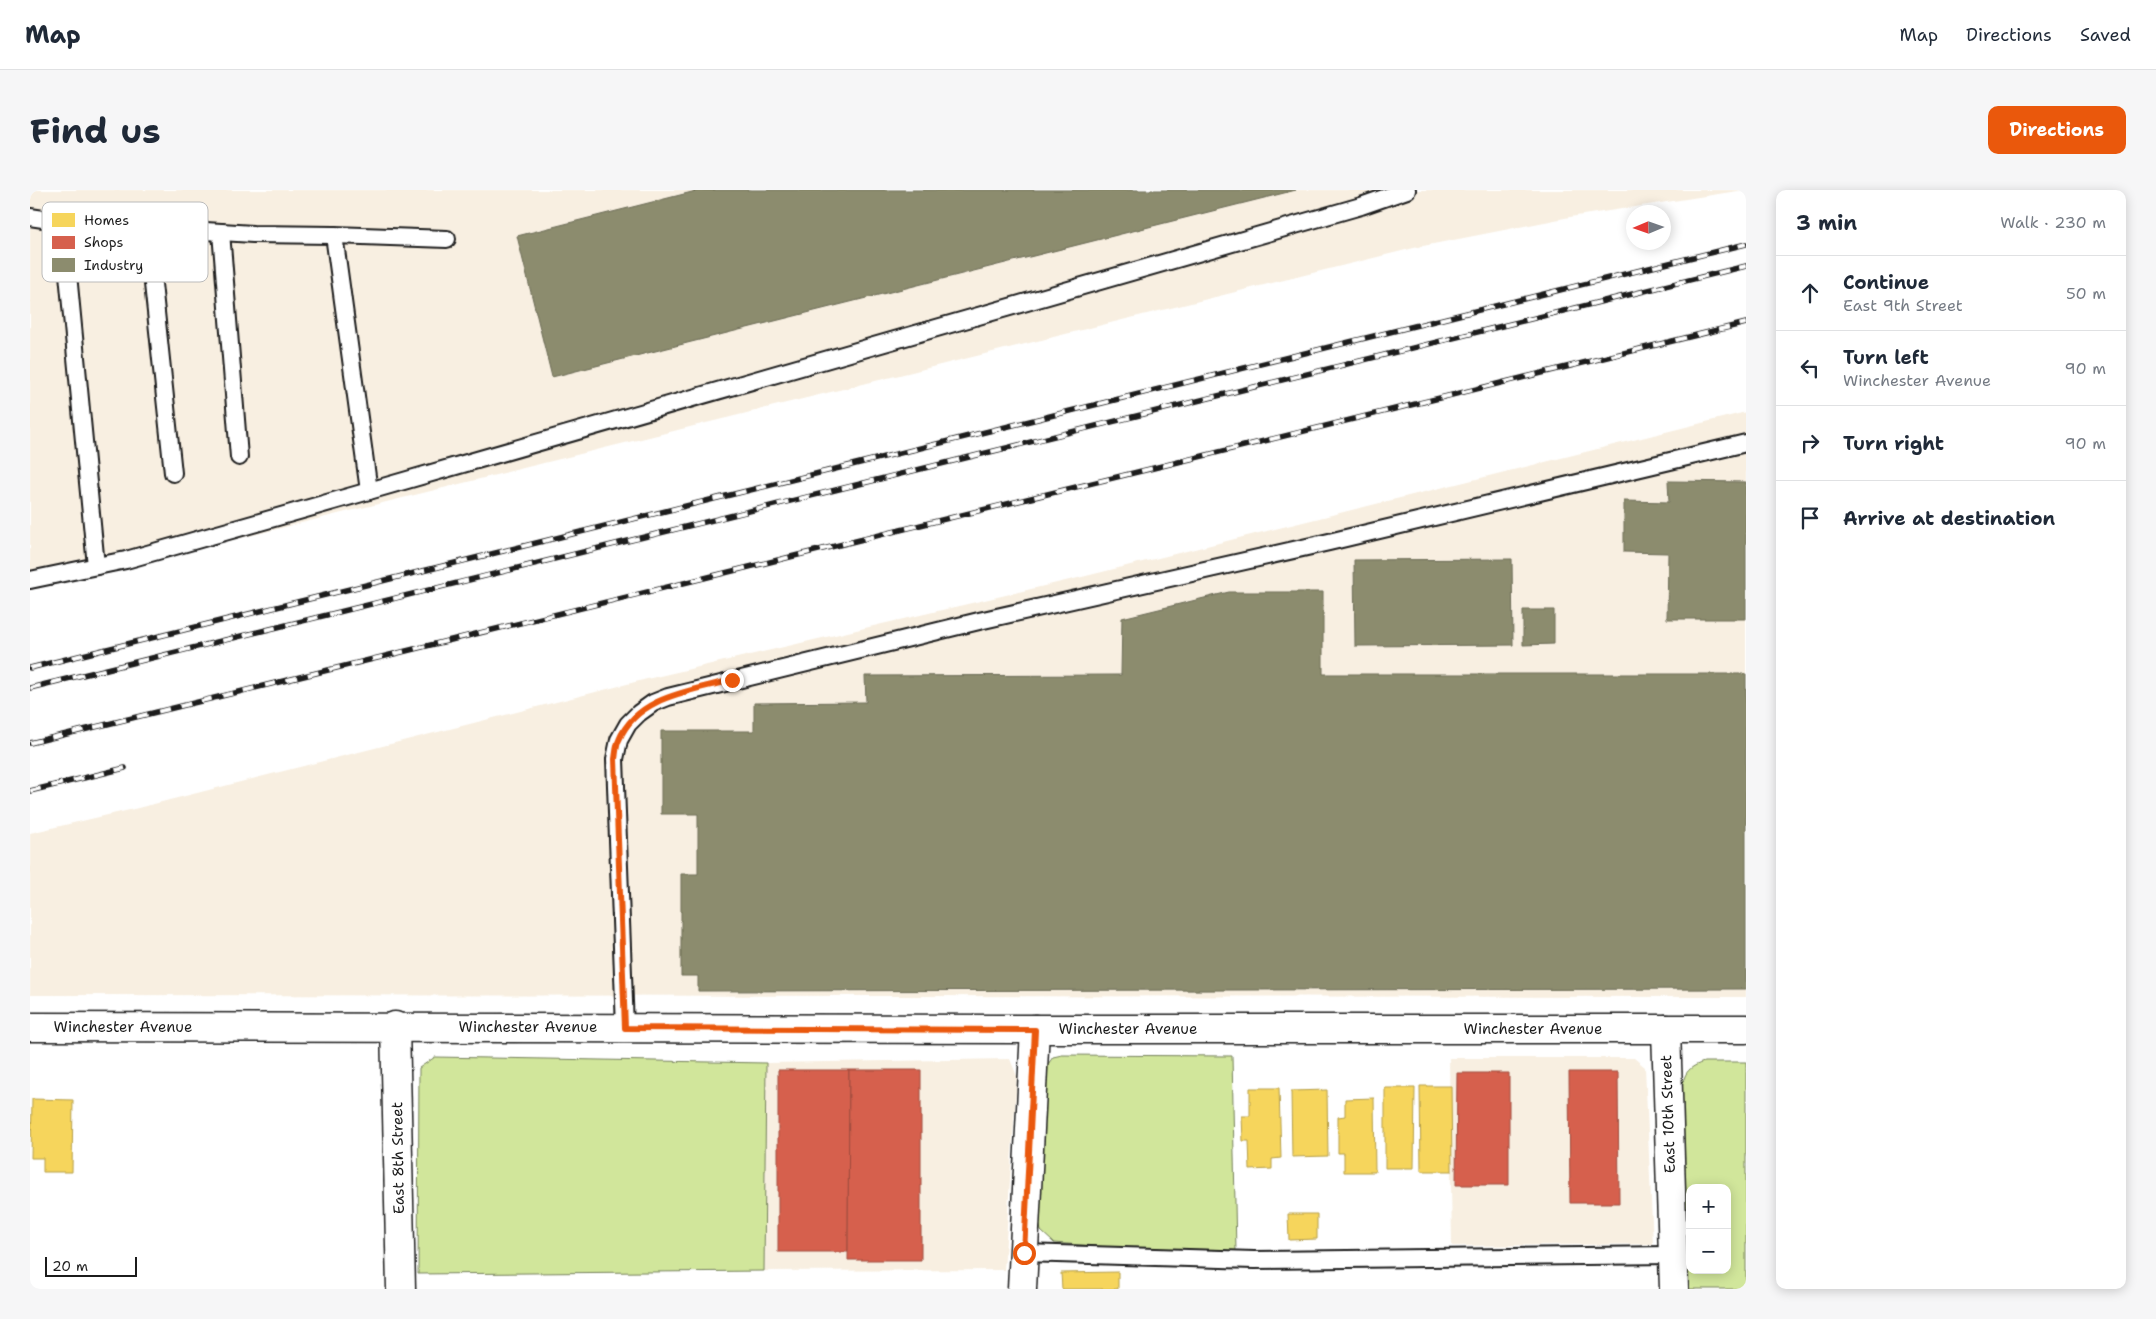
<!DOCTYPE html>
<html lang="en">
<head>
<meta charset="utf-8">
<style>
  :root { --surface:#fff; --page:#f6f6f7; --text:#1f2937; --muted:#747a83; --line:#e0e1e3; --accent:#ea580c }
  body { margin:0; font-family:"Shantell Sans",sans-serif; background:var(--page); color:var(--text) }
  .controls { position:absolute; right:15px; bottom:15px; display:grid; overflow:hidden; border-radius:10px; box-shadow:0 2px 12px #0003 }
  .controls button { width:45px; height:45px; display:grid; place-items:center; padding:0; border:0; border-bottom:1px solid var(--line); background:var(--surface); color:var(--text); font:25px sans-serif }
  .compass { position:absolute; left:1596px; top:15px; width:45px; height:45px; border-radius:50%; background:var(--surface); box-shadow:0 2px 12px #0003; rotate:268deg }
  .scale { position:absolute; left:15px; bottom:12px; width:92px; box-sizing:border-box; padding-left:5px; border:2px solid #1c1c1c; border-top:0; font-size:14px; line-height:18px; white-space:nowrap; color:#1c1c1c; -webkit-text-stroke:4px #fff; paint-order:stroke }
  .stop { position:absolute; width:15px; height:15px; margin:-11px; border:4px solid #ea580c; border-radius:50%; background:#fff }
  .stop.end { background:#ea580c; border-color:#fff; box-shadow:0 1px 5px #0008 }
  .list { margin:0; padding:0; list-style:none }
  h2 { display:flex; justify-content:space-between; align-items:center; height:65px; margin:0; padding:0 20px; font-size:21px }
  h2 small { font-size:16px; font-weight:400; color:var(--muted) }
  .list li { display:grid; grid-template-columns:32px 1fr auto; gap:15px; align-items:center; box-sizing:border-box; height:75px; padding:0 20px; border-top:1px solid var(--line) }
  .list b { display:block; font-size:19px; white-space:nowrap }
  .list p { margin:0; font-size:16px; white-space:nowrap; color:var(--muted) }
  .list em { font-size:16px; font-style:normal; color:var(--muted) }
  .icon { flex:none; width:28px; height:28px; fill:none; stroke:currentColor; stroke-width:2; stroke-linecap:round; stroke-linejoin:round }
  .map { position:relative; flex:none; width:1716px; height:1099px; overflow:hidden; border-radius:10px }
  header { display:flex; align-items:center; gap:30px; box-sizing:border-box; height:70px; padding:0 25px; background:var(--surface); border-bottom:1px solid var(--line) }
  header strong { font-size:24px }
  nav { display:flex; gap:28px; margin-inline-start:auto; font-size:18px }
  .intro { display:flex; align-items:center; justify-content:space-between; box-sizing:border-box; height:120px; padding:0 30px }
  h1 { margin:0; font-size:35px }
  .button { padding:12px 22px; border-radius:10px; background:var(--accent); color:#fff; font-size:18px; font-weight:700 }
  main { display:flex; gap:30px; padding:0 30px }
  aside { flex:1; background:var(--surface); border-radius:10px; box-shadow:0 2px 12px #0003 }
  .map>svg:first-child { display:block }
  .built { fill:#f8efe1 }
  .green { fill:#d1e69b; stroke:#76815c; fill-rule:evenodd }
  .homes { fill:#f6d55c; stroke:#b59e49 }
  .shops { fill:#d6604d; stroke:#9e4c3e }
  .industry { fill:#8c8c6e; stroke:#6a6a55 }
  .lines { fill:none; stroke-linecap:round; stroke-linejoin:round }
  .service-casing { stroke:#1c1c1c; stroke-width:20 }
  .minor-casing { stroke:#1c1c1c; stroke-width:31 }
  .service { stroke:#fff; stroke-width:16 }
  .minor { stroke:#fff; stroke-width:28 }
  .rail-casing { stroke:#1c1c1c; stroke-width:5.5 }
  .rail { stroke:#fff; stroke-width:4; stroke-dasharray:11; stroke-linecap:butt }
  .route { stroke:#ea580c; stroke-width:6 }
  .labels { text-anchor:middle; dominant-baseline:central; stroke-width:5; stroke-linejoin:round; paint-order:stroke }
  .street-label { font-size:15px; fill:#1c1c1c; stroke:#fff }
  .key { fill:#fff; stroke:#bbb; stroke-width:1 }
  .key-label { font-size:14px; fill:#1c1c1c }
</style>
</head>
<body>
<header>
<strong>Map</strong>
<nav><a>Map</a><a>Directions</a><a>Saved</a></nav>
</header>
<div class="intro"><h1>Find us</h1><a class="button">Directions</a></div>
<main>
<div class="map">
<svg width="1716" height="1099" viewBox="0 0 1716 1099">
  <rect width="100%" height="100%" fill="#fff"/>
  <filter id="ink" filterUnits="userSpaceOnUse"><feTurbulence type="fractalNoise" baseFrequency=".02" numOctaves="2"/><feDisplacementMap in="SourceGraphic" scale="10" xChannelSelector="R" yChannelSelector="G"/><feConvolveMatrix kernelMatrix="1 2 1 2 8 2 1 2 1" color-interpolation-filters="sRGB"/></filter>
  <g filter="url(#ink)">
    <!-- built -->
    <g class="built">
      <path d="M0 0H1714L1540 27 1388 57 0 400Z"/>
      <path d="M1716 222V807L0 805V643L108 618 617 489 1048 388Z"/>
      <path d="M1419 868H1604L1615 877 1623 1054 1422 1056Z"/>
      <path d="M980 869 987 886 974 1080 734 1081 736 873Z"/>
    </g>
    <!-- green -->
    <g class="green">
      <path d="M1032 865 1202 866 1206 1062 1105 1059 1024 1053 1011 1041 1007 1023 1016 877 1023 867Z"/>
      <path d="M405 867 736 873 734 1081 388 1084 389 878Z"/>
      <path d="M1674 872H1716V1099H1650L1648 911C1656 891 1649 880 1674 872ZM1660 998H1697V1080H1660Z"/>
    </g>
    <!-- homes -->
    <g class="homes">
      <path d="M1390 896H1421L1422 981H1391Z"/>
      <path d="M1220 898H1249L1251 968 1242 969V979L1220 980 1219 951H1213L1212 926H1220Z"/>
      <path d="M1355 898H1385L1384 978H1355Z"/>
      <path d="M1297 900 1298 966 1262 967 1261 901Z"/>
      <path d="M1344 908 1345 982H1314V963H1308V927L1315 926V909Z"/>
      <path d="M2 909 43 910 42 982H13V968H1Z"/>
      <path d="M1258 1024H1287V1049L1259 1050Z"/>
      <path d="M1088 1082V1099H1032L1031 1083Z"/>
    </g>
    <!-- shops -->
    <g class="shops">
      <path d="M748 880H819L818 1062H748Z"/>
      <path d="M819 880H891V1070H818Z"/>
      <path d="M1539 882H1588L1589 1013H1540Z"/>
      <path d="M1427 883H1479V995H1426Z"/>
    </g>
    <!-- industry -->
    <g class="industry">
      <path d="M670 0H1266L522 187 487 46Z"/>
      <path d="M1638 291 1716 292V429H1637L1638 363 1594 362V311L1639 312Z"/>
      <path d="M1482 369 1483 455 1325 456 1324 370Z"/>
      <path d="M1199 402H1293V484H1716V799L668 801V786H651V684H668V624H631V541H724V513L836 512 835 486 1091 485 1092 428Z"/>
      <path d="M1493 420H1524V454L1493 455Z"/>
    </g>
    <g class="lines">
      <defs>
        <g id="service">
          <path d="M0 27 33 32 223 44 304 45 417 49"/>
          <path d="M33 32 66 376"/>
          <path d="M117 37 143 283"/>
          <path d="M191 42 209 267"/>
          <path d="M304 45 339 301 1331 16 1377 0"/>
          <path d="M0 390 96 370 339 301"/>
          <path d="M595 838 585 569 589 550 598 534 609 523 623 513 638 507 949 431 1299 352 1716 253"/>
          <path d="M994 1063 1224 1070 1643 1065"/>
        </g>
        <g id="minor">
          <path d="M365 836 371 1099"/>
          <path d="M0 837 1005 839H1716"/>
          <path d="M1636 839 1644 1099"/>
          <path d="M992 1099 1005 839"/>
        </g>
      </defs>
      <!-- service casing -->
      <use href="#service" class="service-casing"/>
      <!-- minor casing -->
      <use href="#minor" class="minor-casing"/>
      <!-- service -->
      <use href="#service" class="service"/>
      <!-- minor -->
      <use href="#minor" class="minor"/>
      <defs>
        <g id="rail">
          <path d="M0 478 1716 54"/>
          <path d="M0 498 1716 76"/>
          <path d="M0 553 1716 133"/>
          <path d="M0 601 95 578"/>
        </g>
      </defs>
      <!-- rail casing -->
      <use href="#rail" class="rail-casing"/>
      <!-- rail -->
      <use href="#rail" class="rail"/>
    </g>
  </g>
  <g class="lines" filter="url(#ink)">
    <!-- route -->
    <path class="route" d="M702 490C662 501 607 506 589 550 586 556 586 563 585 569L595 838 1005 840 994 1063"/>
  </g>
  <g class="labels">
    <!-- street labels -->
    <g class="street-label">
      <text x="93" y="837">Winchester Avenue</text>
      <text x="498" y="837">Winchester Avenue</text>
      <text x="1098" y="839">Winchester Avenue</text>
      <text x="1503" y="839">Winchester Avenue</text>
      <text transform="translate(1638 924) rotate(-92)">East 10th Street</text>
      <text transform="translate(368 968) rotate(-91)">East 8th Street</text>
    </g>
  </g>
  <!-- legend -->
  <rect x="12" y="12" width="166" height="80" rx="8" class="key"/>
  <rect x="22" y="23" width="23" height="14" fill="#f6d55c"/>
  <rect x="22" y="46" width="23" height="13" fill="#d6604d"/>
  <rect x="22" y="68" width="23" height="14" fill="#8c8c6e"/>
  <g class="key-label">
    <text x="54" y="35">Homes</text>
    <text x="54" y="57">Shops</text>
    <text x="54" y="80">Industry</text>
  </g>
</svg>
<div class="controls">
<button>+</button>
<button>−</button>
</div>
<svg class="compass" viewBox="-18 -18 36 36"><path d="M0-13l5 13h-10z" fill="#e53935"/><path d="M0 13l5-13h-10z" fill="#747a83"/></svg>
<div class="scale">20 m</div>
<div class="stop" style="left:994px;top:1063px"></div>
<div class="stop end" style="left:702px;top:490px"></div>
</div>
<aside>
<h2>3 min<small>Walk · 230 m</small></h2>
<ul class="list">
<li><svg class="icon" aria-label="ahead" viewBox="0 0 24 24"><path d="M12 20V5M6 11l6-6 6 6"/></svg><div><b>Continue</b><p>East 9th Street</p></div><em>50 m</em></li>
<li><svg class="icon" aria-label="left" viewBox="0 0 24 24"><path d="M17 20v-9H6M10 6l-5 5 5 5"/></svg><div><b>Turn left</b><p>Winchester Avenue</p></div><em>90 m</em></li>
<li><svg class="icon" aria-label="right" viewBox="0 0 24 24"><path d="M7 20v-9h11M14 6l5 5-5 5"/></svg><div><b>Turn right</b></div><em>90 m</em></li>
<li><svg class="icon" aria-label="arrive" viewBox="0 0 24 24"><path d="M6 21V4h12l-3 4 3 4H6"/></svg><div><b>Arrive at destination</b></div></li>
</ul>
</aside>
</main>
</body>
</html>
